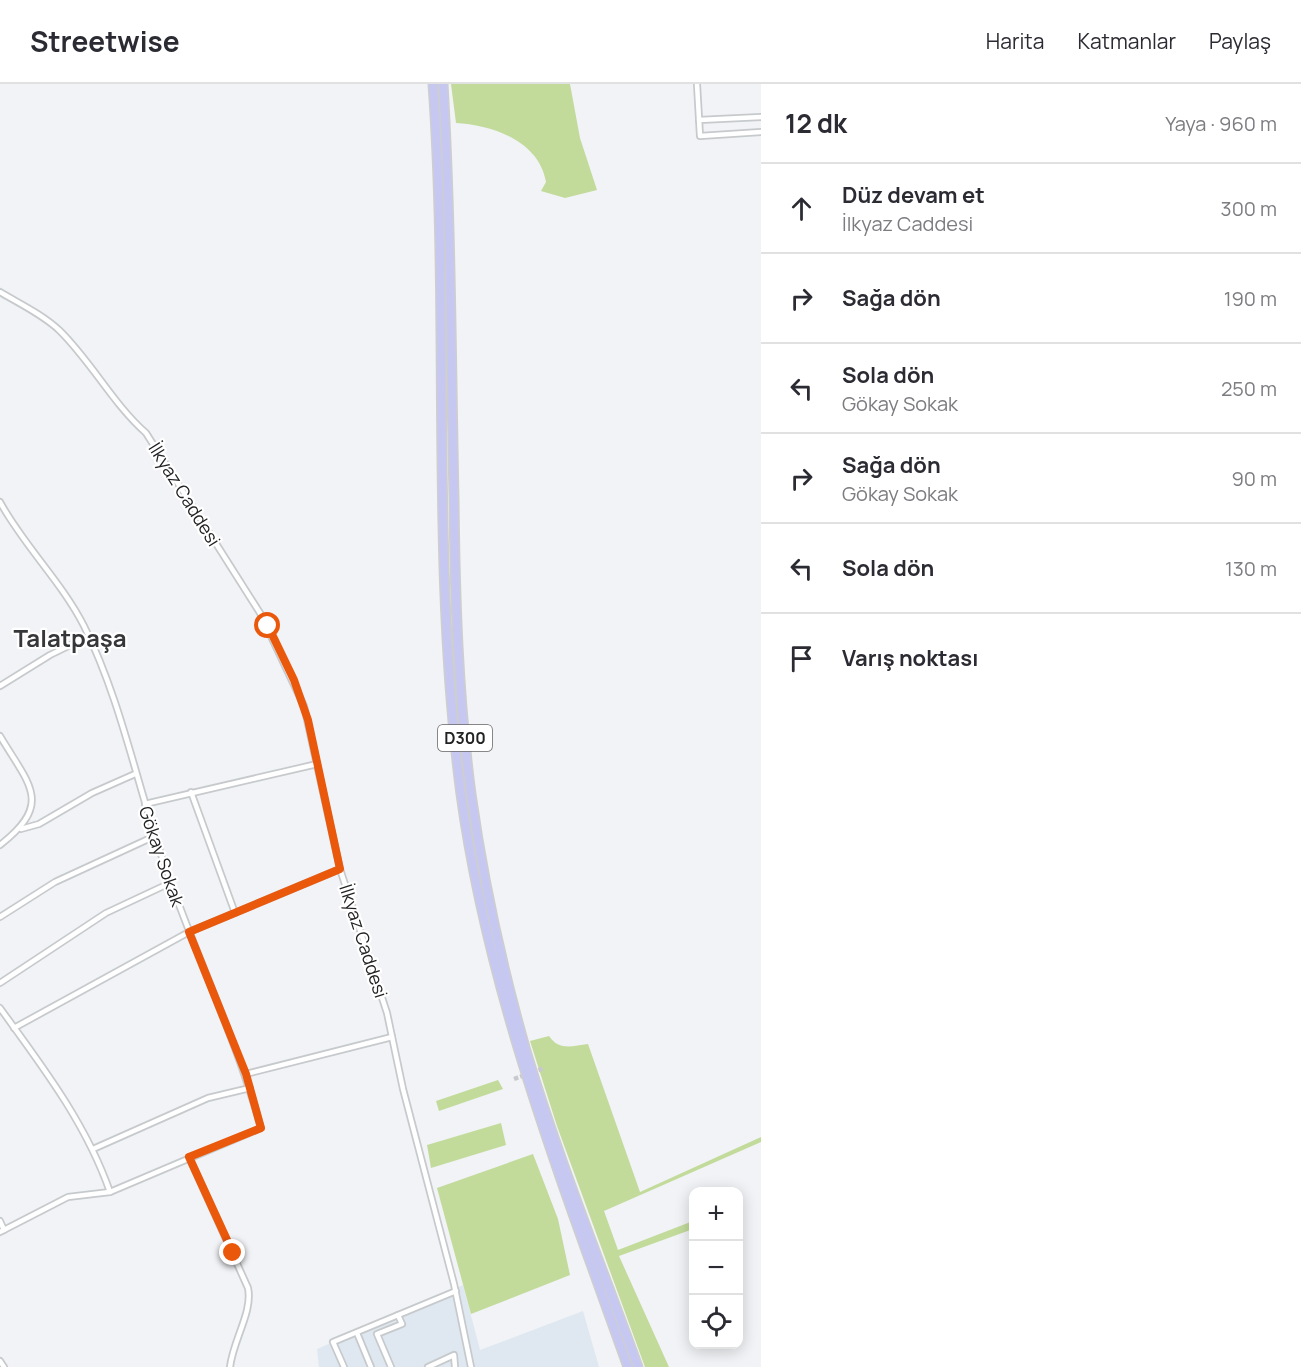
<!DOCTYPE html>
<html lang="tr">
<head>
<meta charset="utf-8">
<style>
  :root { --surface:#fff; --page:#f7f7f7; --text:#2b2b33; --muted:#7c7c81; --line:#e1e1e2 }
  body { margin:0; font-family:Manrope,sans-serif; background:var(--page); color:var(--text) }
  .controls { position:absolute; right:18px; bottom:18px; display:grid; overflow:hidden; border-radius:12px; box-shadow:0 3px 15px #0003 }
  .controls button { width:54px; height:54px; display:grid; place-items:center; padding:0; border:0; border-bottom:2px solid var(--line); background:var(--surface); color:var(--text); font:30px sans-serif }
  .stop { position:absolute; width:18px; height:18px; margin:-14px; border:4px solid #ea580c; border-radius:50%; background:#fff }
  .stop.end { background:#ea580c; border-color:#fff; box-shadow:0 2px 6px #0008 }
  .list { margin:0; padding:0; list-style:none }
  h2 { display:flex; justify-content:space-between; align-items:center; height:78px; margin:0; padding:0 24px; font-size:26px }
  h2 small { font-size:20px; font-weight:400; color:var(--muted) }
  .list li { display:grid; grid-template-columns:39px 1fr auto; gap:18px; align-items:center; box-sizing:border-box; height:90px; padding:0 24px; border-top:2px solid var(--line) }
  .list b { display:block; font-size:22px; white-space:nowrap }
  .list p { margin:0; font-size:20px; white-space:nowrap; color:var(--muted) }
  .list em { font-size:20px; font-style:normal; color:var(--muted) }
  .icon { flex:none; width:33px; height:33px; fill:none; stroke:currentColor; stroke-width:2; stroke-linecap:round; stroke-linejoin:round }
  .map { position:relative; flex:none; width:761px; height:1283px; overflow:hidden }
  header { display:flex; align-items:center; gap:36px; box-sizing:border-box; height:84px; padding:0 30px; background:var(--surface); border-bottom:2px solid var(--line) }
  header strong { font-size:28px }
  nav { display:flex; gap:33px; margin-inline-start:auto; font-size:21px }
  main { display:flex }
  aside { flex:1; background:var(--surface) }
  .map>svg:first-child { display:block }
  .built { fill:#dfe8f0 }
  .green { fill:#c2db9b }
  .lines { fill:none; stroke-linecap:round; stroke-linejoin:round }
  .street-tunnel { stroke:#c7c9cc; stroke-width:4.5; stroke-dasharray:4.5 2; stroke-linecap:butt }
  .street-casing { stroke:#c7cacc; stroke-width:8 }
  .highway-casing { stroke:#cececf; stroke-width:11 }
  .street { stroke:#fff; stroke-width:4.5 }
  .highway { stroke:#c7c8f1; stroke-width:8 }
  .route { stroke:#ea580c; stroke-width:8 }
  .labels { text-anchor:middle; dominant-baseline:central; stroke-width:4.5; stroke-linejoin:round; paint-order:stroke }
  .shield { fill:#fff; stroke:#646465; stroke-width:1.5 }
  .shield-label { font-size:16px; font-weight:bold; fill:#212223 }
  .street-label { font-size:18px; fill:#212223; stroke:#fff }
  .district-label { font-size:24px; font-weight:bold; fill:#353739; stroke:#fff }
</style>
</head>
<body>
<header>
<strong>Streetwise</strong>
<nav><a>Harita</a><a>Katmanlar</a><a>Paylaş</a></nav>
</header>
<main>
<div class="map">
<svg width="761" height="1283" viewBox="0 0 761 1283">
  <rect width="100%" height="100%" fill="#f1f3f6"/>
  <!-- built -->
  <path class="built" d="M463 1201 480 1266 583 1227 599 1283H319L317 1265Z"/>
  <!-- green -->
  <g class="green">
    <path d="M451 0H570L580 54 597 106 565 114 541 107 546 98C539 56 491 41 456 39Z"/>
    <path d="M549 952C559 967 572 962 588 960L640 1108 761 1053V1058L604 1127 618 1166 693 1137V1145L619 1172 669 1283H645L557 1042 530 957Z"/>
    <path d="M498 996 503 1005 439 1027 436 1017Z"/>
    <path d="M501 1039 506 1061 431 1084 427 1061Z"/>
    <path d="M533 1070 558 1135 570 1191 471 1230 437 1104Z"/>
  </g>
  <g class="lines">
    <!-- street-tunnel -->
    <path class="street-tunnel" d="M514 995 544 984"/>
    <defs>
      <g id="street">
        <path d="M697 0 700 52 761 48"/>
        <path d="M699 36 761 33"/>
        <path d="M0 208C20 220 42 230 59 246 91 277 113 320 146 349L260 529 304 622 340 785 387 929 403 1005 454 1200 471 1283"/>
        <path d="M0 418C24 462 61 497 84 542 121 616 137 701 164 779 194 868 236 953 261 1044L110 1108 68 1113 0 1148"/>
        <path d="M0 602 50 571 89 552"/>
        <path d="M0 652C29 701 54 719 0 761"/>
        <path d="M191 708 235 829"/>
        <path d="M145 720 317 680"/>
        <path d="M21 745 39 740 92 709 135 690"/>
        <path d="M0 833 55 798 155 752"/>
        <path d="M0 899 106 829 170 799"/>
        <path d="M0 924C42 982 86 1039 110 1108"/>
        <path d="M14 944 189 848 340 785"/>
        <path d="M246 990 392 953"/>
        <path d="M93 1065 208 1014 250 1004"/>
        <path d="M189 1073 248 1204C253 1228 233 1256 230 1283"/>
        <path d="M0 1137 4 1146"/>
        <path d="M357 1249 371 1283"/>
        <path d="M0 1277 4 1283"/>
        <path d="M344 1283 333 1258 456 1207"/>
        <path d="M391 1283 377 1250 402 1240 398 1231"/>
        <path d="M428 1283 454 1271 455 1283"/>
      </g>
      <g id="highway">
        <path d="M433 0C450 236 430 475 461 710 488 909 561 1095 628 1283"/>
        <path d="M443 0C451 138 451 276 454 414 455 513 458 612 471 710 483 796 502 883 526 967 558 1074 600 1178 638 1283"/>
      </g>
    </defs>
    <!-- street casing -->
    <use href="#street" class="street-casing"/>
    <!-- highway casing -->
    <use href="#highway" class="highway-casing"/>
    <!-- street -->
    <use href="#street" class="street"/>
    <!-- highway -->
    <use href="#highway" class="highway"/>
  </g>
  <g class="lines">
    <!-- route -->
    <path class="route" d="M233 1169 189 1073 261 1044 246 990 189 848 340 785 308 636 294 596 268 542"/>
  </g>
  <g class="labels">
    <!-- shield labels -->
    <rect class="shield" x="438" y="641" width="54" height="26" rx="4.5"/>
    <g class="shield-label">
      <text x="465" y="654">D300</text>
    </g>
    <!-- street labels -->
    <g class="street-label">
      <text transform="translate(185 410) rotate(58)">İlkyaz Caddesi</text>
      <text transform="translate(162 772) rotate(71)">Gökay Sokak</text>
      <text transform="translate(364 857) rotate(72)">İlkyaz Caddesi</text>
    </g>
    <!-- district labels -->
    <g class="district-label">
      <text x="70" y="553">Talatpaşa</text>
    </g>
  </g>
</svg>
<div class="controls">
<button>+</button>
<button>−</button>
<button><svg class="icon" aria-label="locate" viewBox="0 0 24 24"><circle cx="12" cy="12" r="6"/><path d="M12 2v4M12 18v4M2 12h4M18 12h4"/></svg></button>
</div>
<div class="stop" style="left:268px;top:542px"></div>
<div class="stop end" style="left:233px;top:1169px"></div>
</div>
<aside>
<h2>12 dk<small>Yaya · 960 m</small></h2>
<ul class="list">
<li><svg class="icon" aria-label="ahead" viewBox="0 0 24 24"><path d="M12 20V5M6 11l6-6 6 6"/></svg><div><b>Düz devam et</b><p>İlkyaz Caddesi</p></div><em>300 m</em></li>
<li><svg class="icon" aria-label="right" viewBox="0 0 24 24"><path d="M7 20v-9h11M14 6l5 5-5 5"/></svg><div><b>Sağa dön</b></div><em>190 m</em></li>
<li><svg class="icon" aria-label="left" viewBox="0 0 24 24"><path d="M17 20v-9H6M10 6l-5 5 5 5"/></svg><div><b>Sola dön</b><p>Gökay Sokak</p></div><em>250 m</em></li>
<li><svg class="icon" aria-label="right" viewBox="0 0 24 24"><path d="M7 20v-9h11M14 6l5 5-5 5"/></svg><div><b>Sağa dön</b><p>Gökay Sokak</p></div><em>90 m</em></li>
<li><svg class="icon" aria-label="left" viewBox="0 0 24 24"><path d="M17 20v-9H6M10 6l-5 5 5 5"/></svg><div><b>Sola dön</b></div><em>130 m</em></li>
<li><svg class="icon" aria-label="arrive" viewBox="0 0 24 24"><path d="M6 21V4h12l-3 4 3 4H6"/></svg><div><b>Varış noktası</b></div></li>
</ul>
</aside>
</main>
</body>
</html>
